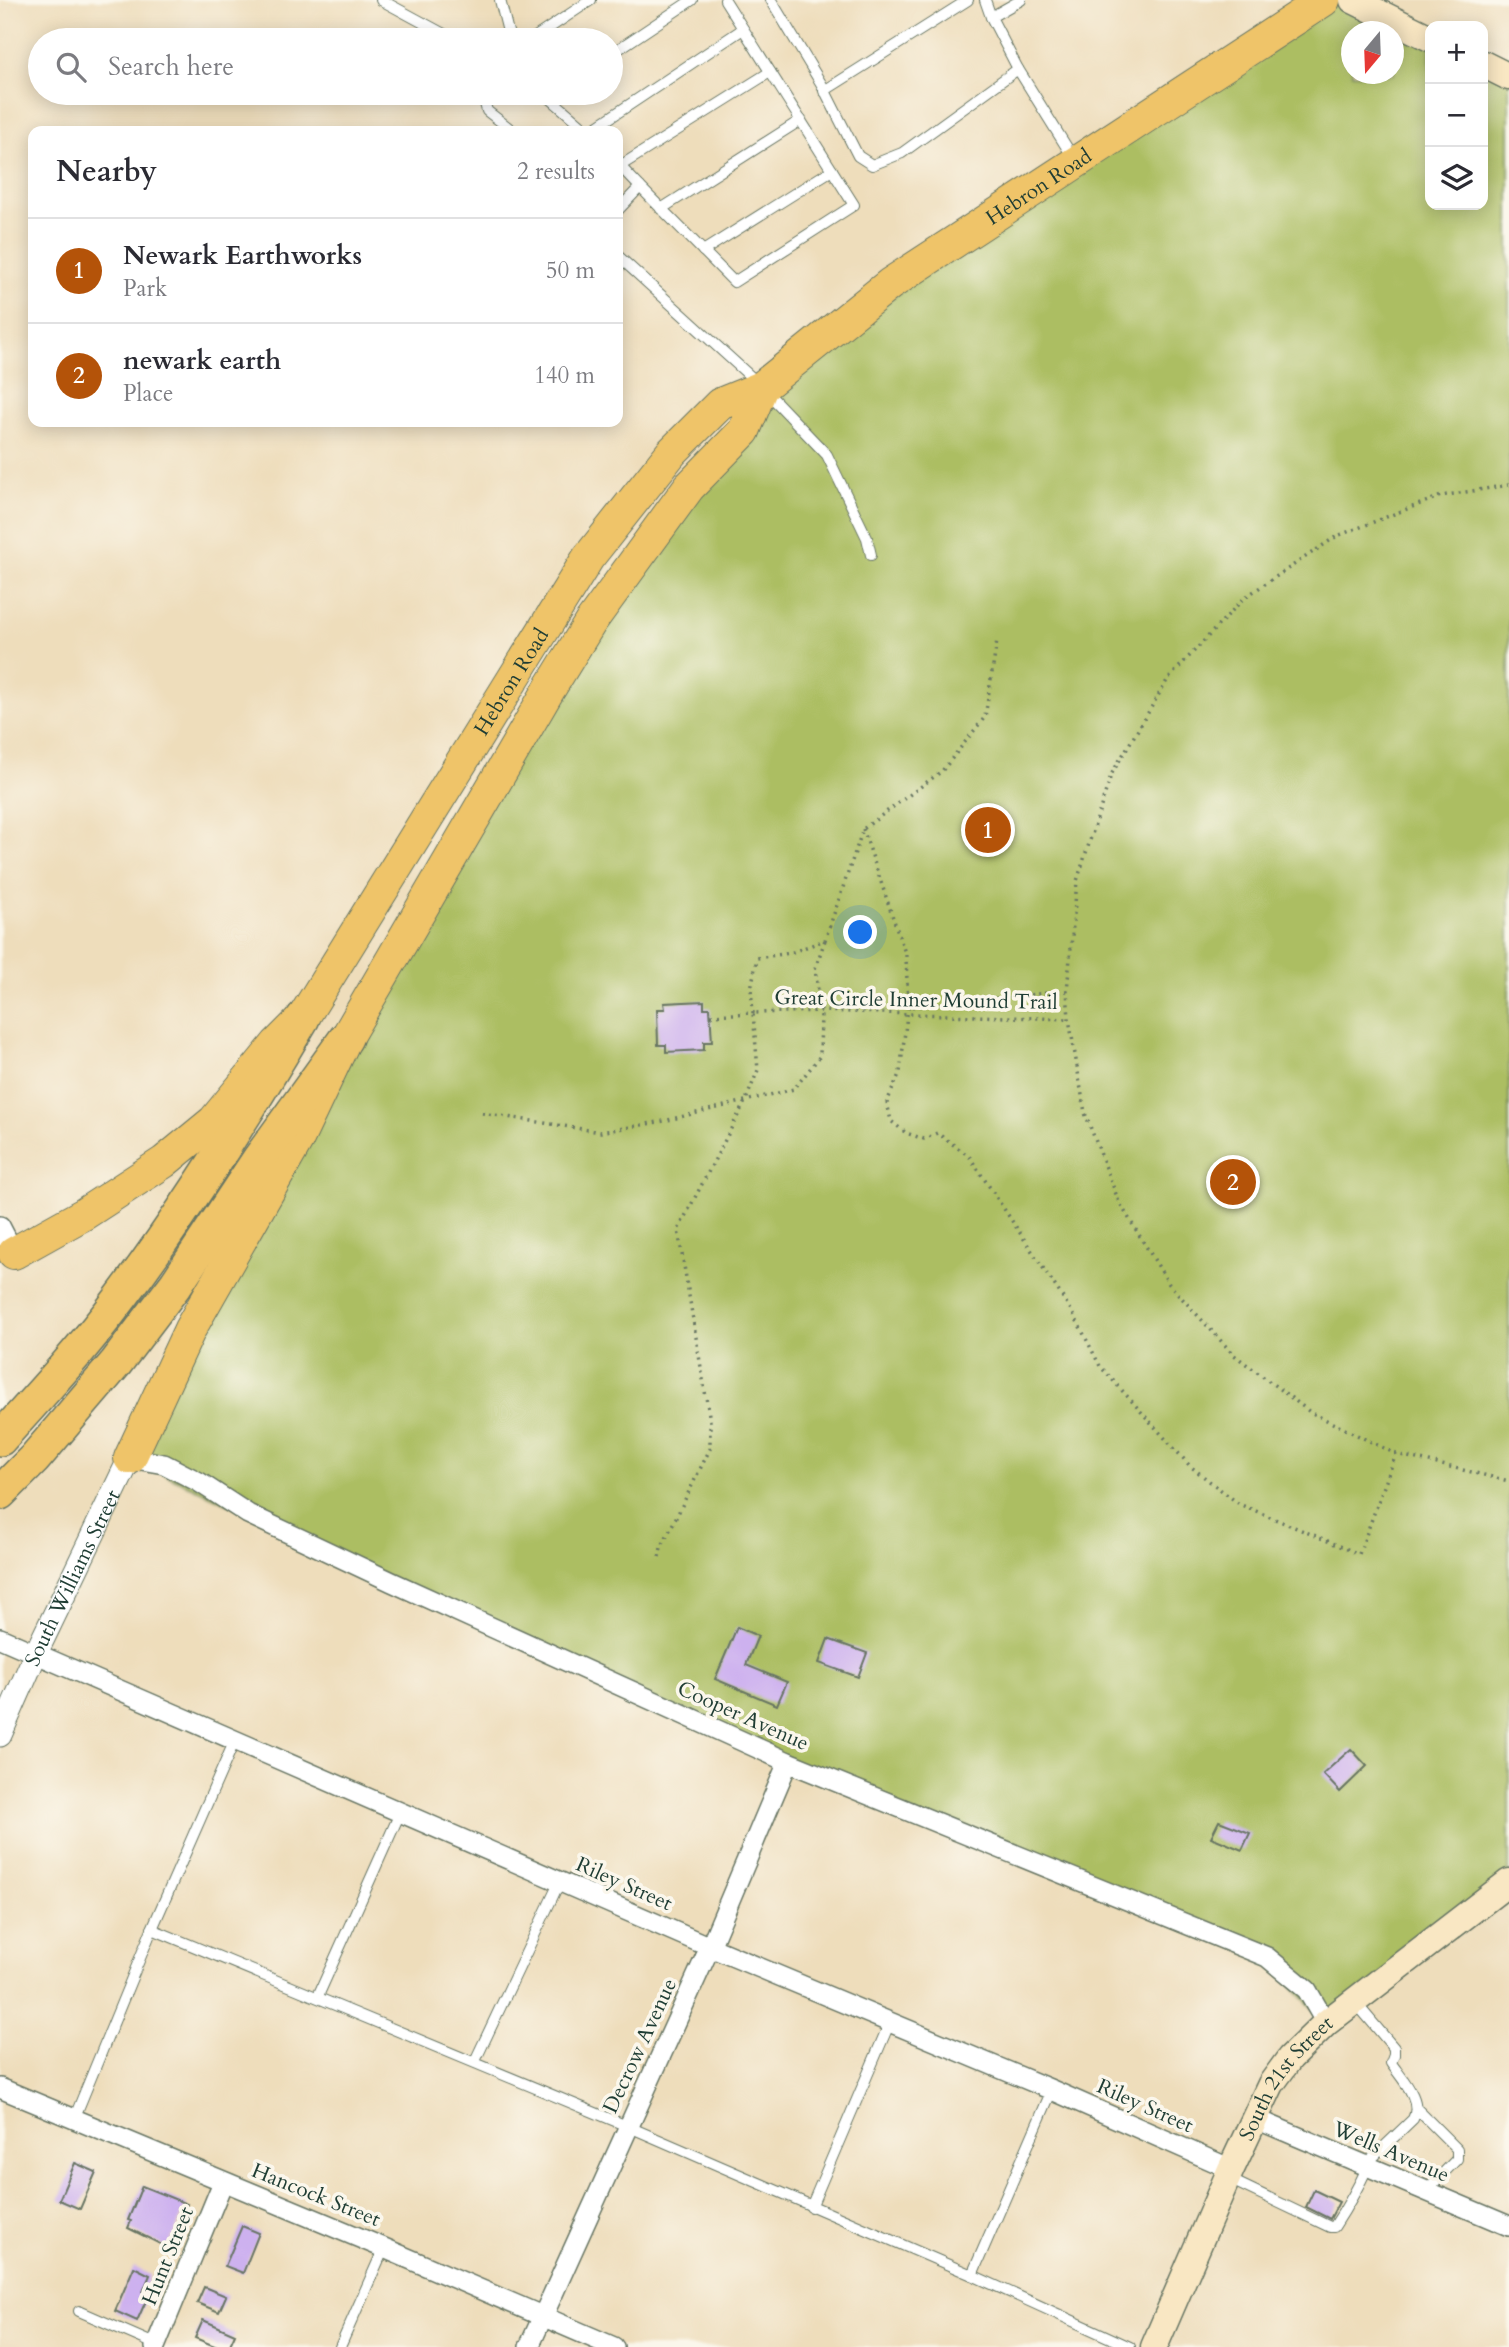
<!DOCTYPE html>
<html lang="en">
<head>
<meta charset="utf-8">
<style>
  :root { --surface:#fff; --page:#f2f2f3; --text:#2b2b33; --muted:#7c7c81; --line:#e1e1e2; --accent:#b45309 }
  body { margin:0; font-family:Cardo,serif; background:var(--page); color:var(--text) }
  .controls { position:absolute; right:21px; top:21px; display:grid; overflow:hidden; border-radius:14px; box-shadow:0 4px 18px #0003 }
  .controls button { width:63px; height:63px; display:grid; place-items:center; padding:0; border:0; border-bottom:2px solid var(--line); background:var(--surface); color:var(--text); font:35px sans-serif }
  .compass { position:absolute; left:1341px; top:21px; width:63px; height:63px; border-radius:50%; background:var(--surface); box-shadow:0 4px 18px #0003; rotate:199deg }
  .you { position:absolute; left:861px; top:933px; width:24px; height:24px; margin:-18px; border:5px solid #fff; border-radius:50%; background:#1a73e8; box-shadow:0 0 0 10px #1a73e833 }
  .badge { display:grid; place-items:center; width:46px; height:46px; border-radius:50%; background:var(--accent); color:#fff; font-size:23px; font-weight:700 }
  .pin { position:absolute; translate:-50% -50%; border:4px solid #fff; box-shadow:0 2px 7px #0006 }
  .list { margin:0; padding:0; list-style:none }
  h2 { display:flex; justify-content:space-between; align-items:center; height:91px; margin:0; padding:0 28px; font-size:30px }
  h2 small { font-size:23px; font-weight:400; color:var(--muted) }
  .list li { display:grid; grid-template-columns:46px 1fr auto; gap:21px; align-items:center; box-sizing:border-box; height:105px; padding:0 28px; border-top:2px solid var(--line) }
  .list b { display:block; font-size:26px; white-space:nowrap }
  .list p { margin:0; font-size:23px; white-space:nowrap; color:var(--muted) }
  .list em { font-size:23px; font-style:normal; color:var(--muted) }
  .icon { flex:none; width:38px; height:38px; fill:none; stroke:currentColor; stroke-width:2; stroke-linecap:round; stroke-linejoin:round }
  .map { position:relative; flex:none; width:1509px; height:2347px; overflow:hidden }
  .search { position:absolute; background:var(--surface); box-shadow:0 4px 18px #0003; left:28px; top:28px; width:595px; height:77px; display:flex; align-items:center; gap:18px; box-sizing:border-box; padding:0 24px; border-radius:38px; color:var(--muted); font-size:26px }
  .panel { position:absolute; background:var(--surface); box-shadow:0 4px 18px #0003; left:28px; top:126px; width:595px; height:301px; border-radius:14px }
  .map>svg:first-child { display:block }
  .park { fill:#acbe62; stroke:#667e4b; stroke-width:2; fill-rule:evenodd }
  .building { fill:#cdb1ef }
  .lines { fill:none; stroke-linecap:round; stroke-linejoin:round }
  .service-casing { stroke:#677563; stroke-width:12 }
  .minor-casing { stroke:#677563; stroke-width:22 }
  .tertiary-casing { stroke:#677563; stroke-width:25 }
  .secondary-casing { stroke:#677563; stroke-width:29 }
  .trunk-casing { stroke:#677563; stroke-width:34 }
  .motorway-casing { stroke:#677563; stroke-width:36 }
  .path { stroke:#677563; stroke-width:3.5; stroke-dasharray:2 5; stroke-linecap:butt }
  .service { stroke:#fff; stroke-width:10 }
  .minor { stroke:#fff; stroke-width:19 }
  .tertiary { stroke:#fff; stroke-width:23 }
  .secondary { stroke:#f9e7c3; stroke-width:26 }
  .trunk { stroke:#efc469; stroke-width:32 }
  .motorway { stroke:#efc469; stroke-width:33 }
  .labels { text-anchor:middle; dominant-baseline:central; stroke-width:7; stroke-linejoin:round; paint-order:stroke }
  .street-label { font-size:21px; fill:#1f3d34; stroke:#fbf7ec }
</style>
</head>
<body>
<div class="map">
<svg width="1509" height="2347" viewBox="0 0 1509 2347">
  <rect width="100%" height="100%" fill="#fbf7ec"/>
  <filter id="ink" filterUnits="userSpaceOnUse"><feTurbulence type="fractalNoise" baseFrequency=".0143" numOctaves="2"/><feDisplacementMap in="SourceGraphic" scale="14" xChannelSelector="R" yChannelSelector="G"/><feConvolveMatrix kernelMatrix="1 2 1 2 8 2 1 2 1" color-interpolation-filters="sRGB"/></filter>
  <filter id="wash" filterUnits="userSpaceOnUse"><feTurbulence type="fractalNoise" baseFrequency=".00686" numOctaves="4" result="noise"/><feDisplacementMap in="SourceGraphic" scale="28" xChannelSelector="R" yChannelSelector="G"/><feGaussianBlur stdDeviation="1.57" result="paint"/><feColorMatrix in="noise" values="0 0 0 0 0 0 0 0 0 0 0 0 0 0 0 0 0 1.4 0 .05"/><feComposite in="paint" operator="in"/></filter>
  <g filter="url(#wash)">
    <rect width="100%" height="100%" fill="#edb"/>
    <!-- park -->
    <path class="park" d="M1324 0H1353L1430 38V205H1483V64L1509 77V1881L1326 2023 1267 1957 788 1762 130 1458 590 623 762 387ZM1352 32H1394V74H1352Z"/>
    <g id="blocks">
      <!-- building -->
      <g class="building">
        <path d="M704 1001V1008H710L712 1042H704V1050L666 1052V1045H658L657 1009H665L664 1003Z"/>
        <path d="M737 1627 758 1636 746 1665 787 1682 777 1705 715 1679Z"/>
        <path d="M828 1639 867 1653 858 1677 819 1663Z"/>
        <path d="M1351 1749 1367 1766 1340 1792 1323 1774Z"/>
        <path d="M1219 1821 1250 1833 1242 1850 1211 1837Z"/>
        <path d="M75 2163 96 2172 80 2209 59 2200Z"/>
        <path d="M142 2186 187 2204 168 2248 128 2228 131 2221 128 2220Z"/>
        <path d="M1314 2190 1339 2202 1330 2219 1306 2207Z"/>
        <path d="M242 2226 259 2233 243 2273 225 2266Z"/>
        <path d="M134 2267 150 2275 143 2292 149 2294 137 2321 115 2311Z"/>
        <path d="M204 2287 226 2296 219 2312 197 2303Z"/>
        <path d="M203 2320 235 2334 229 2347H217L195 2338Z"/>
      </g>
    </g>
  </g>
  <g filter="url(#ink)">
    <use href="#blocks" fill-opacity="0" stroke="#677563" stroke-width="2"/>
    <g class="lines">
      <defs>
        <g id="service">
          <path d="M381 0 455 40"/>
          <path d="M500 0 510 40"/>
          <path d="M771 0 822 85 858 156 872 165 902 153 1018 69 1074 159"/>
          <path d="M985 0 991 17"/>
          <path d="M531 40 591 0"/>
          <path d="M611 54 692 0"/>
          <path d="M1018 69 991 17 1021 0"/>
          <path d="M824 91 968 0"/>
          <path d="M482 93 487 111 513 131"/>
          <path d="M544 93 588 131"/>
          <path d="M590 131 743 29"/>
          <path d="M618 164 640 187"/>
          <path d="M620 166 770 72"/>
          <path d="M661 209 801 120"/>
          <path d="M618 210 640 187 734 282 854 205 725 0"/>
          <path d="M703 251 832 170"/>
          <path d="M618 256 762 387 827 455 867 538 871 555"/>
          <path d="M152 1929 627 2126 972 2275 1130 2347"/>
          <path d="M318 1996 400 1813"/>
          <path d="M1355 2002 1394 2048V2055L1391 2063C1402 2079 1423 2100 1413 2119L1365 2165"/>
          <path d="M475 2061 560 1881"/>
          <path d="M1418 2110 1457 2149V2159L1426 2191"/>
          <path d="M74 2119 152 1929 235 1740"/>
          <path d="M1227 2178 1330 2227H1334C1347 2207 1358 2188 1368 2166"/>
          <path d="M811 2207 890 2022"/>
          <path d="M972 2275 1052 2090"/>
          <path d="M79 2311 157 2345"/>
          <path d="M340 2347 384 2248"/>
        </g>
        <g id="minor">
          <path d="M0 1226 14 1253"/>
          <path d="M130 1458 164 1464 199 1482 248 1514 392 1582 788 1762 1267 1957 1307 1990 1326 2023"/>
          <path d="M0 1638 710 1947 1052 2090 1231 2169"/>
          <path d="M0 2088 384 2248 614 2347"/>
          <path d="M1256 2119 1509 2226"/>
          <path d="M155 2347 223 2182"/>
          <path d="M529 2347 710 1947 788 1762"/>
        </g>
        <g id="tertiary">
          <path id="s1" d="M0 1735 36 1653 130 1458"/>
        </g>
        <g id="secondary">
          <path d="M1353 0 1430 38"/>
          <path d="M1483 64 1509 77"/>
          <path id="s2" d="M1154 2347 1231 2169 1271 2084 1290 2058 1326 2023 1509 1882"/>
        </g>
        <g id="trunk">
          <path id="s3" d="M14 1253 84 1214 164 1162 214 1121 277 1044 303 1018 588 558 672 452 720 404 762 387 890 284 1324 0"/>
          <path d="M130 1458 190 1329 298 1139 346 1038 550 688 590 623 689 487 744 431 762 387"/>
        </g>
        <g id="motorway">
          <path d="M0 1439C42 1393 85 1346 122 1296 188 1208 247 1113 303 1018"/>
          <path d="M0 1493 34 1459 116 1363 176 1284 259 1159 346 1038"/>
        </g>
      </defs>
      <!-- service casing -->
      <use href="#service" class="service-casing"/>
      <!-- minor casing -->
      <use href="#minor" class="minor-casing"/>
      <!-- tertiary casing -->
      <use href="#tertiary" class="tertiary-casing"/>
      <!-- secondary casing -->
      <use href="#secondary" class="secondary-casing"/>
      <!-- trunk casing -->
      <use href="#trunk" class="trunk-casing"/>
      <!-- motorway casing -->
      <use href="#motorway" class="motorway-casing"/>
      <!-- path -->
      <g class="path">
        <path d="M1509 485 1441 496 1337 536 1244 598 1168 679 1111 775 1077 881 1067 991 1069 1019 1085 1113 1119 1202 1169 1284 1233 1354 1310 1412 1396 1454 1509 1481"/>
        <path d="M863 829 906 956 908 1007 1067 991"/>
        <path d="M908 1007 900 1072 887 1102 891 1121 906 1133 924 1139 937 1133 969 1156 1073 1313 1100 1366 1190 1466 1239 1504 1359 1554 1396 1454"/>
        <path d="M711 1015 753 1013 751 989 757 958 790 953 825 940 863 829 942 771 985 717 997 641"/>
        <path d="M482 1113 601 1132 664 1121 794 1089 820 1056 821 1011 815 969 825 940"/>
        <path d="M659 1557 661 1548 710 1449V1421L678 1230 746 1100 758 1070 753 1013 821 1011 1069 1019"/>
      </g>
      <!-- service -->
      <use href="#service" class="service"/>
      <!-- minor -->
      <use href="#minor" class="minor"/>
      <!-- tertiary -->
      <use href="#tertiary" class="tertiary"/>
      <!-- secondary -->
      <use href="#secondary" class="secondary"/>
      <!-- trunk -->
      <use href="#trunk" class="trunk"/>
      <!-- motorway -->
      <use href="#motorway" class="motorway"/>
    </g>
  </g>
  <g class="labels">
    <!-- street labels -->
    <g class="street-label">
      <text stroke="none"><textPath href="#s3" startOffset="1508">Hebron Road</textPath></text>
      <text stroke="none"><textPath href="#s3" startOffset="772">Hebron Road</textPath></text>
      <text transform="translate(916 1000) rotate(1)">Great Circle Inner Mound Trail</text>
      <text stroke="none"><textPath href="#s1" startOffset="173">South Williams Street</textPath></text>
      <text transform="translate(743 1716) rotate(24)">Cooper Avenue</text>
      <text transform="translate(624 1884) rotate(24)">Riley Street</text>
      <text transform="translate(640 2046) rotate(-65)">Decrow Avenue</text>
      <text stroke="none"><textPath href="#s2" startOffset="301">South 21st Street</textPath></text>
      <text transform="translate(1145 2106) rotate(24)">Riley Street</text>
      <text transform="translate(1391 2152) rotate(23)">Wells Avenue</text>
      <text transform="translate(316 2195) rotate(22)">Hancock Street</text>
      <text transform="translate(168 2256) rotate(-68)">Hunt Street</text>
    </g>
  </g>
</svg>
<div class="controls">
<button>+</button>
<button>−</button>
<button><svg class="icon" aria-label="layers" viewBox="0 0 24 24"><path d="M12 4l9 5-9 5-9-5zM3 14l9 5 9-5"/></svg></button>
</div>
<svg class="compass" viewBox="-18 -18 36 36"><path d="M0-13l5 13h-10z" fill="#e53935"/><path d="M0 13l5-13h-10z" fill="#7c7c81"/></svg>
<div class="you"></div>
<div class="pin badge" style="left:988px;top:830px">1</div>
<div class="pin badge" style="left:1233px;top:1182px">2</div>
<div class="search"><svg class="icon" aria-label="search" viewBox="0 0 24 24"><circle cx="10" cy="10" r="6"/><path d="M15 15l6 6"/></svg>Search here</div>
<section class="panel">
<h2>Nearby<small>2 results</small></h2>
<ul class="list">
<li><span class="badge">1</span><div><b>Newark Earthworks</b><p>Park</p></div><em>50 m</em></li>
<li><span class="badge">2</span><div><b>newark earth</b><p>Place</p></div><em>140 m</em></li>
</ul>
</section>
</div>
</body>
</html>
